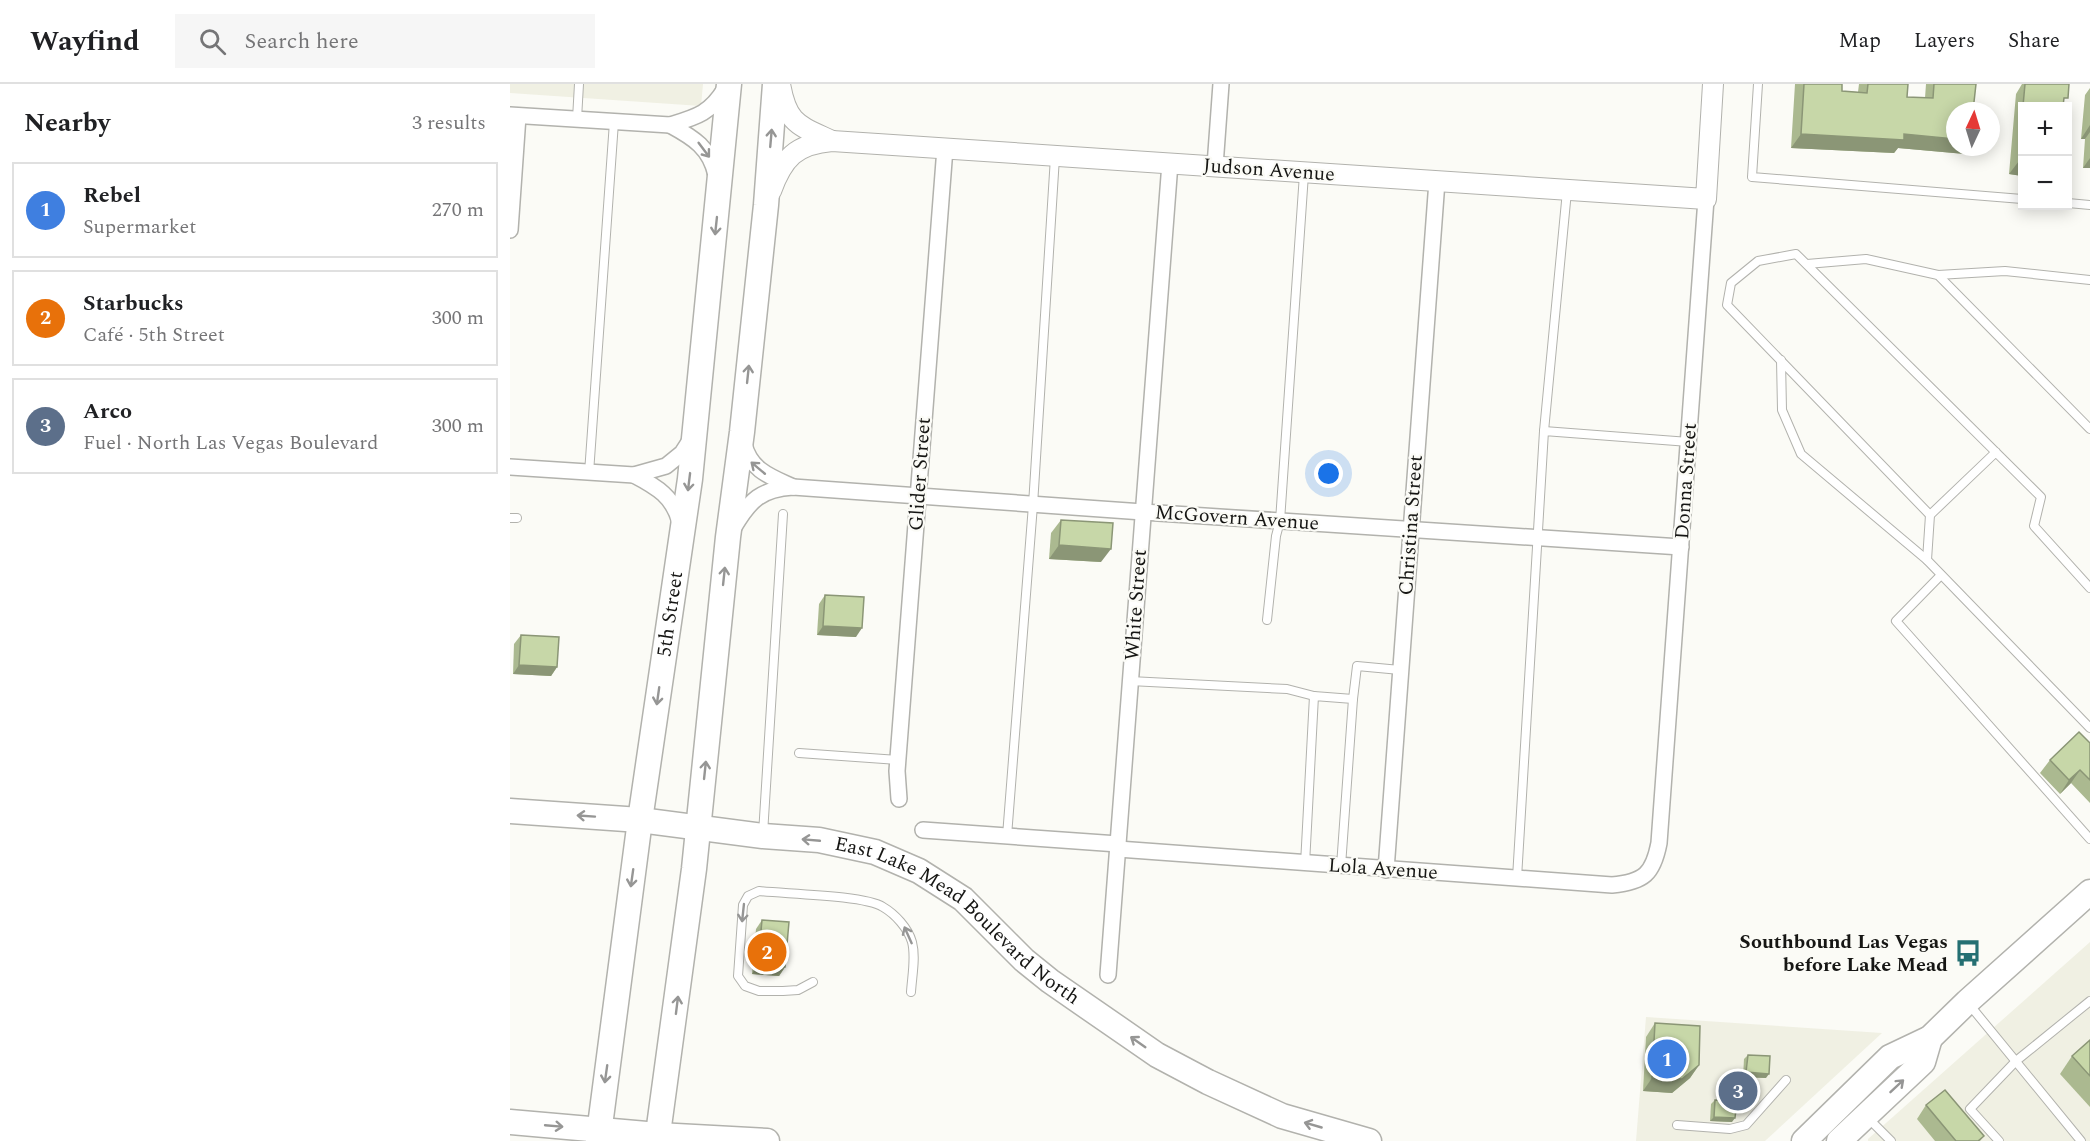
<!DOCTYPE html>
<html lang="en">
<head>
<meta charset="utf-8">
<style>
  :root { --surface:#fff; --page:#f6f6f6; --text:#202124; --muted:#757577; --line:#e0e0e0; --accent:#b45309 }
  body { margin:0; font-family:Spectral,serif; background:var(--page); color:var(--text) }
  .controls { position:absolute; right:18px; top:18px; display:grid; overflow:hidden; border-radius:0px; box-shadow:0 3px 15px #0003 }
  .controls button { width:54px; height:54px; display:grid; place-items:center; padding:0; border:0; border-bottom:2px solid var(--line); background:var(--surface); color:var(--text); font:30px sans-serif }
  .compass { position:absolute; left:1436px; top:18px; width:54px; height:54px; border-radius:50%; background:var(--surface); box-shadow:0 3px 15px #0003; rotate:4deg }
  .you { position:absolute; left:819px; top:390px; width:21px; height:21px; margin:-15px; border:4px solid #fff; border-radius:50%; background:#1a73e8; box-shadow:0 0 0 9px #1a73e833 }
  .badge { display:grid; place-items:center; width:39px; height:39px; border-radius:50%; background:var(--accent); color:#fff; font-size:20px; font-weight:700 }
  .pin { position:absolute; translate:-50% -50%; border:3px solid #fff; box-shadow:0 2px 6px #0006 }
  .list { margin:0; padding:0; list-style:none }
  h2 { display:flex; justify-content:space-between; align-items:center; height:78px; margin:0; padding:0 24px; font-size:26px }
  h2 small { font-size:20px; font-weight:400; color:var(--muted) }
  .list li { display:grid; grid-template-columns:39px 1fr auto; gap:18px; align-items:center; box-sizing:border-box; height:96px; margin:0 12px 12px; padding:0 12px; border:2px solid var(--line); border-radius:0px }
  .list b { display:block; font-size:22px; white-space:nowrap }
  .list p { margin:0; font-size:20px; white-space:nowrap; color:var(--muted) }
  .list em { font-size:20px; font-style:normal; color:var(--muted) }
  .icon { flex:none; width:33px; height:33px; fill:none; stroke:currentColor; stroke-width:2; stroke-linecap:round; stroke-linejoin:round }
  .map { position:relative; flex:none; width:1580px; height:1057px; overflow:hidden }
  header { display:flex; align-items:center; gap:36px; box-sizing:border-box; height:84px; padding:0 30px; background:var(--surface); border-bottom:2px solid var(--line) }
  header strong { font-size:28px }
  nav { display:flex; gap:33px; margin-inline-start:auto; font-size:21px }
  .search { width:420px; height:54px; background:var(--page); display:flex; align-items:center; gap:15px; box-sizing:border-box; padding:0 21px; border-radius:0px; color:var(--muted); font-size:22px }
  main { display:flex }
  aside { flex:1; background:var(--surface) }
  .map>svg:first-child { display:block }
  .built { fill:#f0f0e3 }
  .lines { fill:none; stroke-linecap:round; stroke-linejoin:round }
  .service-casing { stroke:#b2b2ad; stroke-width:10 }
  .minor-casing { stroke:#b2b2ad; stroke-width:18 }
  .tertiary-casing { stroke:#b2b2ad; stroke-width:22 }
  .primary-casing { stroke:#b2b2ad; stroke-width:27 }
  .service { stroke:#fff; stroke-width:8 }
  .minor { stroke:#fff; stroke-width:15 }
  .tertiary { stroke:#fff; stroke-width:20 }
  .primary { stroke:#fff; stroke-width:24 }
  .wall { fill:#abb990 }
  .shaded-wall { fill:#8b9676 }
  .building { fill:#c7d7a8; stroke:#8b9676; stroke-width:1.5 }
  .oneway { stroke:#969695 }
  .labels { text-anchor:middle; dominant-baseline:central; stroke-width:4.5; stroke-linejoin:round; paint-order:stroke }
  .street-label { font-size:20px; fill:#161614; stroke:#fbfbf6 }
  .poi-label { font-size:20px; font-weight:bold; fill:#161614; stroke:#fbfbf6; text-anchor:end }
</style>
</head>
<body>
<header>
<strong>Wayfind</strong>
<div class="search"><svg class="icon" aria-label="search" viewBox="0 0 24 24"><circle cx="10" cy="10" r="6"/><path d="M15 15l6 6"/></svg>Search here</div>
<nav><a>Map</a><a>Layers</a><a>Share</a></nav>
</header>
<main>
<aside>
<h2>Nearby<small>3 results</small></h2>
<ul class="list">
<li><span class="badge" style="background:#3f7fe0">1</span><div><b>Rebel</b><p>Supermarket</p></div><em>270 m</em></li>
<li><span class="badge" style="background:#e8710a">2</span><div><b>Starbucks</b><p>Café · 5th Street</p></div><em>300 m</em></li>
<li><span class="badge" style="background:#5c6f8a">3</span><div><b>Arco</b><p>Fuel · North Las Vegas Boulevard</p></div><em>300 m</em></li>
</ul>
</aside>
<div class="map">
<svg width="1580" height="1057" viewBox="0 0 1580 1057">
  <rect width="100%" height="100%" fill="#fbfbf6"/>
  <!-- built -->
  <g class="built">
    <path d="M0 0H193L191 22 0 9Z"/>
    <path d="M1580 858V1057H1358V1055Z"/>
    <path d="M1136 933 1372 949 1255 1057H1126Z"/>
  </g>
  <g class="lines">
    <defs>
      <g id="service">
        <path d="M1248 0 1242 93 1512 115"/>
        <path d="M67 35 69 0"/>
        <path d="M1558 119 1580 121"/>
        <path d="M1297 180 1356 175 1428 191 1580 345"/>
        <path d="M1428 191 1495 187 1580 196"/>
        <path d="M1271 276 1272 326 1291 370 1417 476"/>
        <path d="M1034 347 1057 107"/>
        <path d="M1486 368 1420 431 1217 221 1221 199 1248 177 1286 170 1531 413 1524 442 1580 504"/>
        <path d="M79 389 104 38"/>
        <path d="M1420 431 1417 476 1580 644"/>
        <path d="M0 434H7"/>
        <path d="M1431 491 1386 537 1580 755"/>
        <path d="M757 536 766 452 770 437 794 90"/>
        <path d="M620 597 777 605 804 612"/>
        <path d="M843 615 847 582 890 586"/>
        <path d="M289 669 388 676"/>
        <path d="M253 750 273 430"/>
        <path d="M497 752 523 421 545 73"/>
        <path d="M795 780 804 612 843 615 831 782"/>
        <path d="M1007 794 1034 347 1179 358"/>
        <path d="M303 898 288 906 273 907H249L235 902 228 892 233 821 238 812 249 807C275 810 354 811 373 823 385 830 398 844 402 858 406 873 402 892 401 908"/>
        <path d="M1458 919 1571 1057"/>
        <path d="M1359 1035 1381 1057"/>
        <path d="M1167 1041 1220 1045 1236 1041 1276 996"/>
        <path d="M1489 1057 1460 1025 1506 977 1580 917"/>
      </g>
      <g id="minor">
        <path d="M0 31 160 41C187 33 201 29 216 3"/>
        <path d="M160 41C184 54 200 64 206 91"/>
        <path d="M705 82 711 0"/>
        <path d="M0 146 8 32"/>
        <path d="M234 360C240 386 261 393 283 403"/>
        <path d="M0 383 124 391 156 382 172 369 181 355"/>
        <path d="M124 391C147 403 164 413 170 439"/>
        <path d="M224 443C240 416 251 405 283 403L633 428 1171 463"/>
        <path d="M389 715 387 687 435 64"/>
        <path d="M413 746 608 760"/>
        <path d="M608 765 1102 801C1134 798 1143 790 1149 759L1196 115"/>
        <path d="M876 786 927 97"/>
        <path d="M598 891 660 79"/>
      </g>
      <g id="tertiary">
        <path d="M270 0C277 40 288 41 322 57"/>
        <path d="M261 107C273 74 286 60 322 57L1196 115 1203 0"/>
      </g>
      <g id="primary">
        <path id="s1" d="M0 727 130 736 253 752 309 756 365 768 409 787 453 815 514 876 540 897 647 971 698 998 772 1032 859 1057"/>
        <path d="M0 1038 148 1051 257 1057"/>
        <path id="s2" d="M88 1057 130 736 180 395 219 0"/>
        <path d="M147 1057 184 785 218 453 232 348 256 121 265 0"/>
        <path d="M1294 1057 1380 973 1420 954 1457 918 1580 808"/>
        <path d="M1329 1057 1413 978 1420 954"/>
      </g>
    </defs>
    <!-- service casing -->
    <use href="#service" class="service-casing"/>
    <!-- minor casing -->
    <use href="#minor" class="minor-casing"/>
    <!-- tertiary casing -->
    <use href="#tertiary" class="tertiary-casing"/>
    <!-- primary casing -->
    <use href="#primary" class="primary-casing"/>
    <!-- service -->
    <use href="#service" class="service"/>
    <!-- minor -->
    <use href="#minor" class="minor"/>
    <!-- tertiary -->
    <use href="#tertiary" class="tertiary"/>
    <!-- primary -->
    <use href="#primary" class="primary"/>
  </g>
  <!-- wall -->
  <g class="wall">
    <path d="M1285 0H1332V7L1348 8 1349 0H1398L1397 13 1415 14 1416 0H1466L1455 70 1388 64 1384 69 1281 64Z"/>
    <path d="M1512 0H1515L1553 21 1512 22V92L1499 90 1506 10Z"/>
    <path d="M1580 4V84H1573L1575 55H1571L1575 11Z"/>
    <path d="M551 436 591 478 539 475 541 449Z"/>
    <path d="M315 511 346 553 307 551 309 520Z"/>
    <path d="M11 551 47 583 41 592 3 590 4 560Z"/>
    <path d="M1580 659V719L1561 699 1550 710 1530 689 1540 676Z"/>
    <path d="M252 836 275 883 269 892 242 890 246 845Z"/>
    <path d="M1145 939 1189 981 1180 994 1162 1009 1133 1007 1136 953Z"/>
    <path d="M1580 956V1023L1550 990 1562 972Z"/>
    <path d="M1238 971 1256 994 1233 993 1234 975Z"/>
    <path d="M1221 993 1239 1016 1216 1015 1218 998Z"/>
    <path d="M1205 1016 1222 1038 1200 1037 1201 1020Z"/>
    <path d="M1416 1021 1474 1052 1470 1057H1425L1407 1035Z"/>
  </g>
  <!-- shaded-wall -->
  <g class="shaded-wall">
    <path d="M1580 41V48L1575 55H1571Z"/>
    <path d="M1291 50H1394L1445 55V63H1460L1455 70 1388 64 1384 69 1281 64Z"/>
    <path d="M1580 74V84H1573Z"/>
    <path d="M1509 77H1512V92L1499 90Z"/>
    <path d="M549 461 601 465 591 478 539 475Z"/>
    <path d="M313 542 352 544 346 553 307 551Z"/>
    <path d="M9 581 47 583 41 592 3 590Z"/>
    <path d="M1570 686 1561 699 1550 710 1559 696Z"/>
    <path d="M248 880 275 883 269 892 242 890Z"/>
    <path d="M1189 981 1180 994 1162 1009 1133 1007 1142 994Z"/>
    <path d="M1236 988 1259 990 1256 994 1233 993Z"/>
    <path d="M1220 1010 1242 1012 1239 1016 1216 1015Z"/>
    <path d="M1204 1033 1225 1034 1222 1038 1200 1037Z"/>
  </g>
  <!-- building -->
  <g class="building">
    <path d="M1294 0H1332V7L1357 9 1358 0H1398L1397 13 1423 14 1424 0H1466L1463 27H1445V55L1394 50V56L1291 50Z"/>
    <path d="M1515 0H1559L1558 14H1554L1553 22H1513Z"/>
    <path d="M1512 27V77H1509Z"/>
    <path d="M551 436 603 439 601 465 549 461Z"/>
    <path d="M315 511 354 513 352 544 313 542Z"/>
    <path d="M11 551 49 553 47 583 9 581Z"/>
    <path d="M1569 648 1580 659V696L1570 686 1559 696 1540 676Z"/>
    <path d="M252 836 279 838 275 883 248 880Z"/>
    <path d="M1145 939 1190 942 1189 981 1172 995 1142 994Z"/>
    <path d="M1580 956V992L1562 972Z"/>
    <path d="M1238 971 1260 972 1259 990 1236 988Z"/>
    <path d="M1221 993 1243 995 1242 1012 1220 1010Z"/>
    <path d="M1435 1006 1474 1052 1468 1057H1446L1416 1021Z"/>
    <path d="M1205 1016 1227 1017 1225 1034 1204 1033Z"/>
  </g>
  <!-- one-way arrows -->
  <defs><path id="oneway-shaft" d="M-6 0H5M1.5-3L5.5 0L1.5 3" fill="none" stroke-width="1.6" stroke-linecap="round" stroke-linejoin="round" transform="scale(1.5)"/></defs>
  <g class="oneway">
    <use href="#oneway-shaft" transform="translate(261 54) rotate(-85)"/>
    <use href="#oneway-shaft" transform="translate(194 66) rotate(53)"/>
    <use href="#oneway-shaft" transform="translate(206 142) rotate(96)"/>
    <use href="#oneway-shaft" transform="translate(238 290) rotate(-84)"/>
    <use href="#oneway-shaft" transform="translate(248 384) rotate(-140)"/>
    <use href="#oneway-shaft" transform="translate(179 398) rotate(97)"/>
    <use href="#oneway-shaft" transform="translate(214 492) rotate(-84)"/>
    <use href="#oneway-shaft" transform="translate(148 612) rotate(98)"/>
    <use href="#oneway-shaft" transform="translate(195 686) rotate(-84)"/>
    <use href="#oneway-shaft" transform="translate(76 732) rotate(-176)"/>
    <use href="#oneway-shaft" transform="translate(301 756) rotate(-175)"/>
    <use href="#oneway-shaft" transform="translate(122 794) rotate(98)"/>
    <use href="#oneway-shaft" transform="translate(233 829) rotate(96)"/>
    <use href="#oneway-shaft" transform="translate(398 851) rotate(-114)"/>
    <use href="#oneway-shaft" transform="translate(167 921) rotate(-83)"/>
    <use href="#oneway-shaft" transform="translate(628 958) rotate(-145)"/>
    <use href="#oneway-shaft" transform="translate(96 990) rotate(98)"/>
    <use href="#oneway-shaft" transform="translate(1387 1002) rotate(-43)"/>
    <use href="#oneway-shaft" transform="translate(803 1041) rotate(-164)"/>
    <use href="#oneway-shaft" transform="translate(44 1042) rotate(5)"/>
  </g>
  <!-- icons -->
  <defs>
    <symbol id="bus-bare" viewBox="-9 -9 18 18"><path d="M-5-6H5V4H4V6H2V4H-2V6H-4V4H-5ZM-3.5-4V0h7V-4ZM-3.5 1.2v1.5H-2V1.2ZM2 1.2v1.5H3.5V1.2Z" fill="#246f72" stroke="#fbfbf6" stroke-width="2.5" paint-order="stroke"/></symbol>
  </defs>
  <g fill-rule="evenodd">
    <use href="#bus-bare" x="1439" y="850" width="38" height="38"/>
  </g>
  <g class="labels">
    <!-- street labels -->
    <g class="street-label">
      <text transform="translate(759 86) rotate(4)">Judson Avenue</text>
      <text transform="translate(410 390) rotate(-86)">Glider Street</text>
      <text transform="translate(1176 397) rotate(-86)">Donna Street</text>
      <text transform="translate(727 434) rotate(4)">McGovern Avenue</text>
      <text transform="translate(901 441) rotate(-86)">Christina Street</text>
      <text transform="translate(626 521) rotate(-86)">White Street</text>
      <text stroke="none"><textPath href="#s2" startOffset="532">5th Street</textPath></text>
      <text transform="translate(873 785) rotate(4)">Lola Avenue</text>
      <text stroke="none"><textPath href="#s1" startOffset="474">East Lake Mead Boulevard North</textPath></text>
    </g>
    <!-- poi labels -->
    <g class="poi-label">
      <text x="1438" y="858">Southbound Las Vegas<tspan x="1438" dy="23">before Lake Mead</tspan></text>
    </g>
  </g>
</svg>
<div class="controls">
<button>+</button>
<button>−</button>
</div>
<svg class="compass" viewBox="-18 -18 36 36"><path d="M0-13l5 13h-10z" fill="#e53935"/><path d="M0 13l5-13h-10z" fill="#757577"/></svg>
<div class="you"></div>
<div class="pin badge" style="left:1157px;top:975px;background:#3f7fe0">1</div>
<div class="pin badge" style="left:257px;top:868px;background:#e8710a">2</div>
<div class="pin badge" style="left:1228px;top:1007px;background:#5c6f8a">3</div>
</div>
</main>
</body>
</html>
